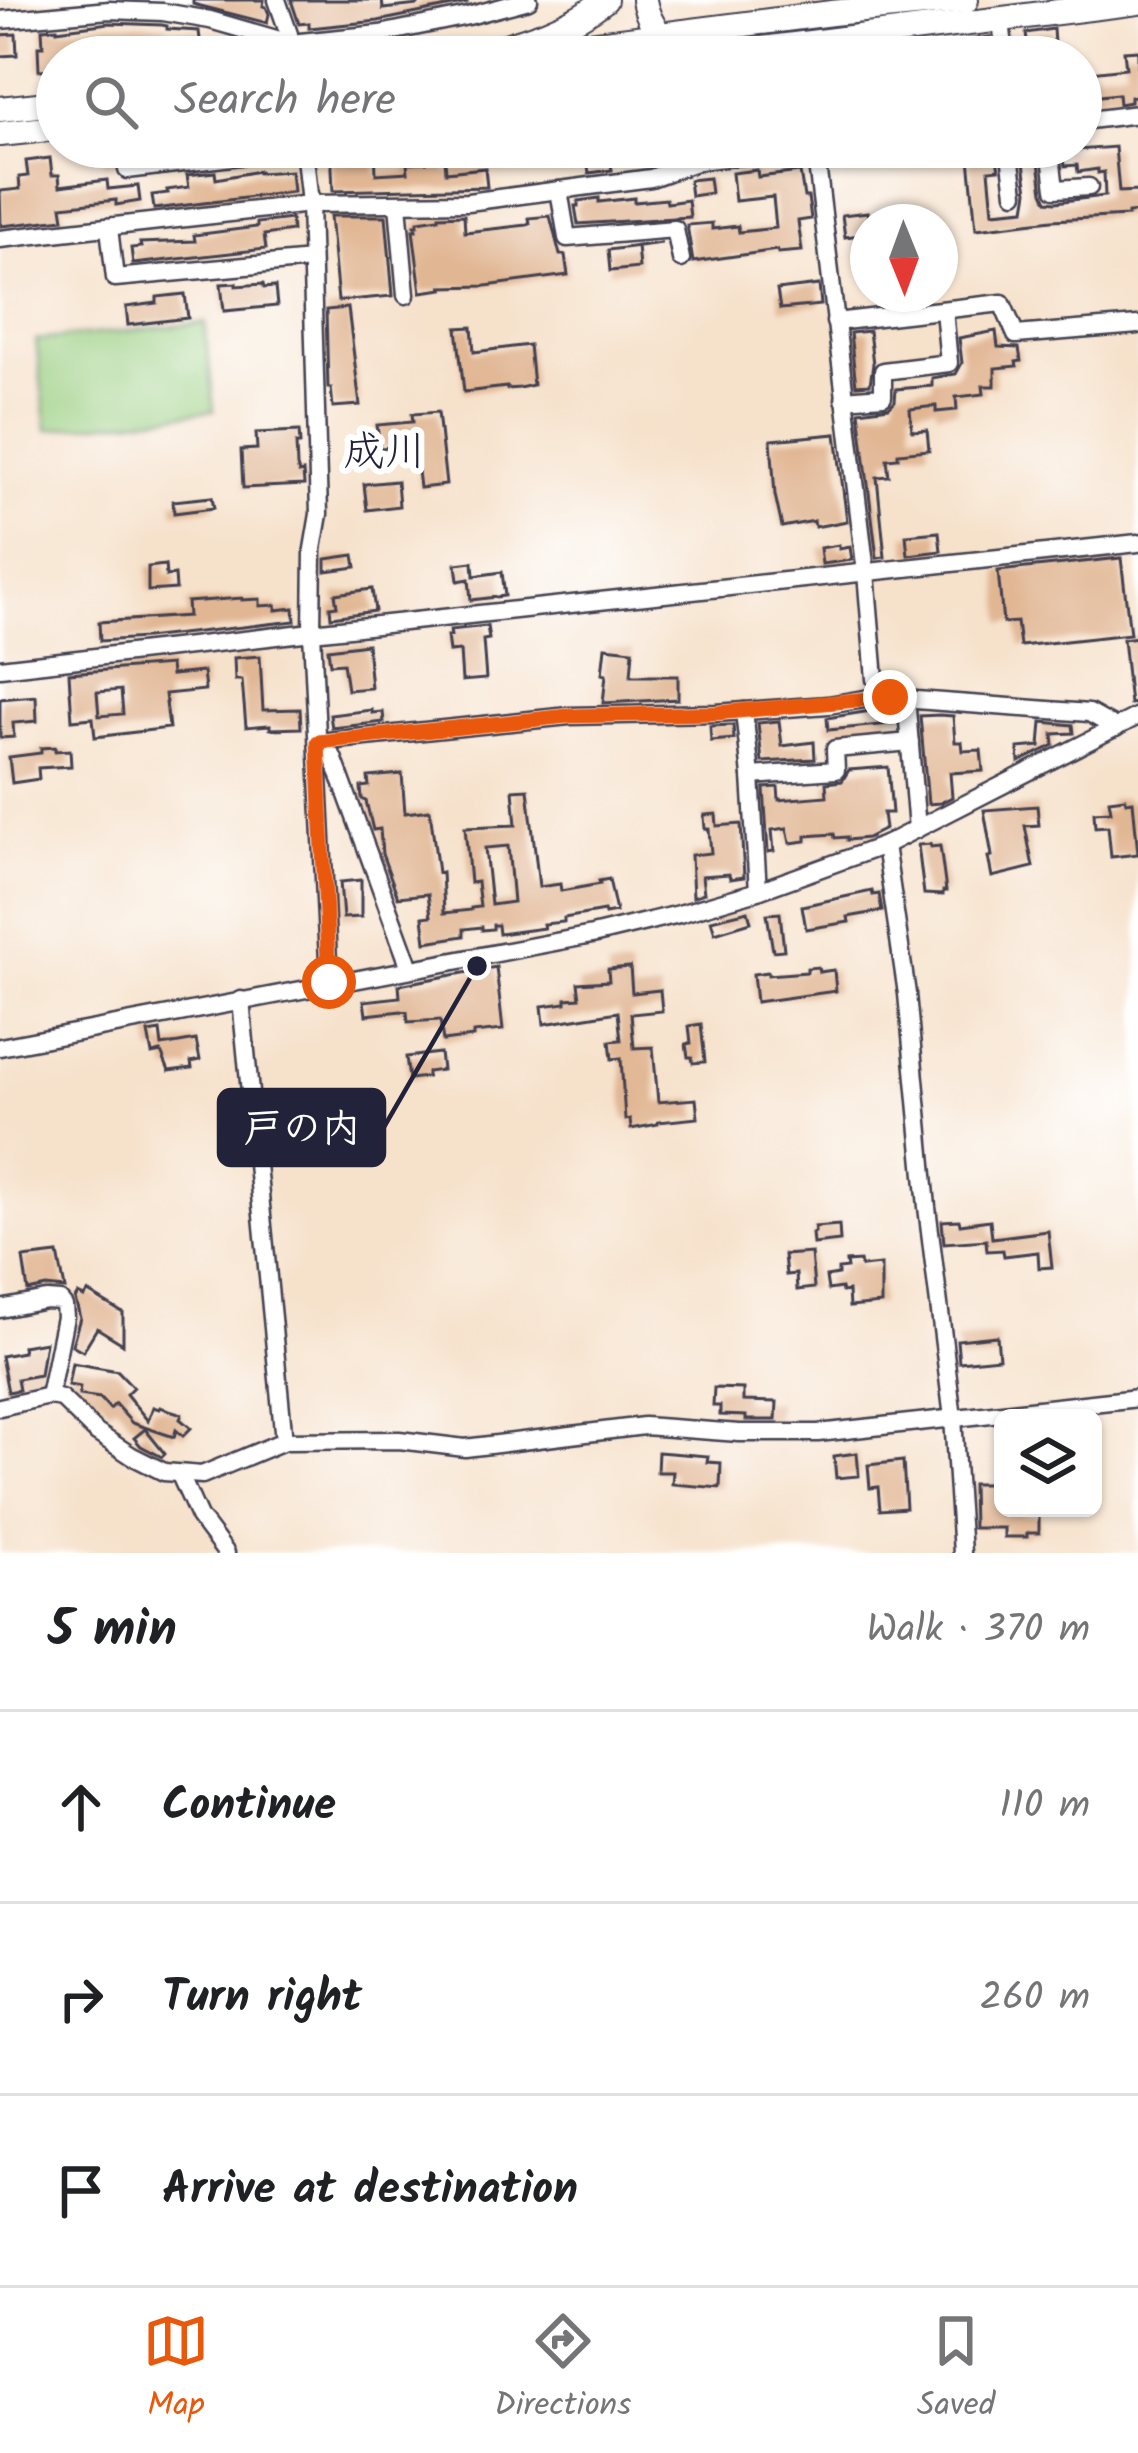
<!DOCTYPE html>
<html lang="en">
<head>
<meta charset="utf-8">
<style>
  :root { --surface:#fff; --page:#f6f6f6; --text:#202124; --muted:#757577; --line:#e0e0e0; --accent:#ea580c }
  body { margin:0; font-family:Kalam,"Klee One",sans-serif; background:var(--page); color:var(--text) }
  .controls { position:absolute; right:36px; bottom:36px; display:grid; overflow:hidden; border-radius:18px; box-shadow:0 3px 9px #0004 }
  .controls button { width:108px; height:108px; display:grid; place-items:center; padding:0; border:0; border-bottom:3px solid var(--line); background:var(--surface); color:var(--text); font:60px sans-serif }
  .compass { position:absolute; left:850px; top:204px; width:108px; height:108px; border-radius:50%; background:var(--surface); box-shadow:0 3px 9px #0004; rotate:179deg }
  .stop { position:absolute; width:36px; height:36px; margin:-27px; border:9px solid #ea580c; border-radius:50%; background:#fff }
  .stop.end { background:#ea580c; border-color:#fff; box-shadow:0 3px 12px #0008 }
  .list { margin:0; padding:0; list-style:none }
  h2 { display:flex; justify-content:space-between; align-items:center; height:156px; margin:0; padding:0 48px; font-size:51px }
  h2 small { font-size:39px; font-weight:400; color:var(--muted) }
  .list li { display:grid; grid-template-columns:78px 1fr auto; gap:36px; align-items:center; box-sizing:border-box; height:192px; padding:0 48px; border-top:3px solid var(--line) }
  .list b { display:block; font-size:45px; white-space:nowrap }
  .list em { font-size:39px; font-style:normal; color:var(--muted) }
  .icon { flex:none; width:66px; height:66px; fill:none; stroke:currentColor; stroke-width:2; stroke-linecap:round; stroke-linejoin:round }
  .map { position:relative; flex:none; width:1138px; height:1553px; overflow:hidden }
  .search { position:absolute; background:var(--surface); box-shadow:0 3px 9px #0004; left:36px; right:36px; top:36px; height:132px; display:flex; align-items:center; gap:30px; box-sizing:border-box; padding:0 42px; border-radius:66px; color:var(--muted); font-size:45px }
  .sheet { height:732px; background:var(--surface) }
  nav { display:flex; justify-content:space-around; align-items:center; box-sizing:border-box; height:168px; border-top:3px solid var(--line); background:var(--surface); font-size:33px; color:var(--muted) }
  nav a { display:grid; justify-items:center; gap:6px }
  nav .on { color:var(--accent) }
  .map>svg:first-child { display:block }
  .green { fill:#98cd7e; stroke:#5d785c; stroke-width:3 }
  .building { fill:#e1b693; fill-rule:evenodd }
  .lines { fill:none; stroke-linecap:round; stroke-linejoin:round }
  .minor-casing { stroke:#423f50; stroke-width:21 }
  .highway-casing { stroke:#423f50; stroke-width:28 }
  .minor { stroke:#fff; stroke-width:16 }
  .highway { stroke:#fff; stroke-width:24 }
  .route { stroke:#ea580c; stroke-width:15 }
  .labels { text-anchor:middle; dominant-baseline:central; stroke-width:12; stroke-linejoin:round; paint-order:stroke }
  .quarter-label { font-size:42px; fill:#22223b; stroke:#fff }
  .leader { fill:none; stroke:#22223b; stroke-width:4.5 }
  .callout-dot { fill:#22223b; stroke:#fff; stroke-width:4.5 }
  .callout { fill:#22223b; stroke:#22223b; stroke-width:4.5 }
  .callout-label { font-size:39px; text-anchor:middle; font-weight:bold; fill:#fff }
</style>
</head>
<body>
<div class="map">
<svg width="1138" height="1553" viewBox="0 0 1138 1553">
  <rect width="100%" height="100%" fill="#fff"/>
  <filter id="ink" filterUnits="userSpaceOnUse"><feTurbulence type="fractalNoise" baseFrequency=".00833" numOctaves="2"/><feDisplacementMap in="SourceGraphic" scale="24" xChannelSelector="R" yChannelSelector="G"/><feConvolveMatrix kernelMatrix="1 2 1 2 8 2 1 2 1" color-interpolation-filters="sRGB"/></filter>
  <filter id="wash" filterUnits="userSpaceOnUse"><feTurbulence type="fractalNoise" baseFrequency=".004" numOctaves="4" result="noise"/><feDisplacementMap in="SourceGraphic" scale="48" xChannelSelector="R" yChannelSelector="G"/><feGaussianBlur stdDeviation="2.7" result="paint"/><feColorMatrix in="noise" values="0 0 0 0 0 0 0 0 0 0 0 0 0 0 0 0 0 1.4 0 .05"/><feComposite in="paint" operator="in"/></filter>
  <g filter="url(#wash)">
    <rect width="100%" height="100%" fill="#f6e1ca"/>
    <!-- green -->
    <path class="green" d="M205 323 214 411 47 430 36 340Z"/>
    <g id="blocks">
      <!-- building -->
      <g class="building">
        <path d="M193 0H264L263 6 266 7 269 14 267 23 193 4Z"/>
        <path d="M291 0H382L383 9 418 5V0H467V3L378 21 309 28V23L299 24Z"/>
        <path d="M109 23 162 25 167 26V29L199 31 201 48 169 52V57H57V69L39 70 38 46H43L42 29 57 28V30Z"/>
        <path d="M1053 29 1054 44 1045 45 1046 57H1029L1026 33Z"/>
        <path d="M16 34 17 55 0 56V35Z"/>
        <path d="M990 37 992 57H972L970 40Z"/>
        <path d="M1138 50V96L1130 97V102L1119 104 1118 94 1081 98V73L1126 68 1124 51Z"/>
        <path d="M121 147H143L144 155 125 157 116 164 104 165 102 149Z"/>
        <path d="M331 147H375L376 174 408 172 407 163 426 162 425 147H444L446 172 485 168 487 187 333 191Z"/>
        <path d="M994 147 999 169 989 170 993 212 1025 209 1028 191 1023 156 1027 155 1026 147H1037L1043 192 1047 201 1056 202 1105 196 1104 172 1098 173V169L1078 172 1077 165 1065 166 1063 151 1115 147 1119 192 1138 191V212L1128 213V216L1052 220 976 229 968 148Z"/>
        <path d="M50 158 52 175H59L60 186 107 180 108 189 138 186 140 201 116 205V200L62 206 64 219 1 226 0 191 20 189 19 177 28 176 26 161Z"/>
        <path d="M610 159 612 170 589 173 587 161Z"/>
        <path d="M757 170 758 177 800 172 804 197H808L811 219 798 221 802 251 778 253 777 250 693 262 687 225 712 223V229L738 226 739 232 776 228 773 197 735 201 732 173Z"/>
        <path d="M258 171V173L291 171 293 192 154 209 152 195 168 193 167 190 189 187 187 175 215 172 216 179Z"/>
        <path d="M709 178 711 193 691 196 689 180Z"/>
        <path d="M599 198V202L634 198V202L666 199 667 203 688 200 690 217 578 224 575 206H578V201Z"/>
        <path d="M868 212V234L845 237 842 215Z"/>
        <path d="M464 215 465 232 527 225 530 224 529 218 550 216 560 255H565L568 275 486 286 442 287 443 289 421 292 413 230H416L415 225H418V221L439 218V216Z"/>
        <path d="M330 216H386L393 296 338 301Z"/>
        <path d="M291 219 292 231 264 235 266 249 133 264 131 248 141 247 140 243 195 241 194 235 257 227V223Z"/>
        <path d="M662 243 637 246 639 268 610 271 608 250Z"/>
        <path d="M236 283V286L263 284 264 288 275 287 277 306 224 311 221 284Z"/>
        <path d="M819 285 821 305 780 309 777 290Z"/>
        <path d="M185 294 188 318 128 325 126 307 157 303V297Z"/>
        <path d="M348 308 360 405 333 407 331 388H328L326 310Z"/>
        <path d="M472 327 474 352 529 345 533 385 519 388 507 389V387L464 392 457 328Z"/>
        <path d="M869 331 873 364 870 384 856 385 850 333Z"/>
        <path d="M996 331 998 347 1019 348 1021 361 1016 362 1017 366 995 368V386H983L984 394 956 397 957 410 936 412V406L910 409 912 431 927 430 929 450 898 453V458L887 459 889 476 877 477 885 557 877 558 859 411 889 407 895 401 896 389 932 386V378L956 374 962 363 959 338Z"/>
        <path d="M438 412 446 485 420 488 415 445 380 448 377 425 413 422 412 414Z"/>
        <path d="M299 431 300 444H296L297 467 299 473 303 472 304 485 243 488 241 450 257 449 256 433Z"/>
        <path d="M836 434 847 521 815 527 814 521 782 527 775 495 771 440Z"/>
        <path d="M397 481 399 506 367 510 364 484Z"/>
        <path d="M212 497 214 508 174 513 173 501Z"/>
        <path d="M939 532 941 551 908 555 906 535Z"/>
        <path d="M839 545V549L850 547 852 560 822 564 820 548Z"/>
        <path d="M354 555 356 567 326 571V559Z"/>
        <path d="M1121 558 1130 634 1020 646 1017 622 1003 623 998 571Z"/>
        <path d="M473 562 474 576 502 572 505 596 471 600 469 579 458 581 456 564Z"/>
        <path d="M165 565 166 576 175 575 176 589 148 591V567Z"/>
        <path d="M372 589 375 611 331 617 330 607 337 606 335 594Z"/>
        <path d="M242 598V600L260 599V606L276 605V610L294 608 295 621 145 638 100 641 99 622 188 616 187 602Z"/>
        <path d="M487 626 489 639 483 640 486 679 462 681 460 651 449 652 447 636H451L450 630Z"/>
        <path d="M1138 637V703L1130 704 1123 639Z"/>
        <path d="M367 644 371 688 347 690 343 663 330 664 328 649Z"/>
        <path d="M605 647 633 650 631 676H678V699L603 703 606 675 602 674Z"/>
        <path d="M260 656 263 710 300 709 301 728 270 729V725L246 727 242 680H235L234 658Z"/>
        <path d="M170 665 171 675 203 672 205 690 165 694 169 728 95 737 93 718 72 720 69 673ZM121 690 123 714 99 716 97 692Z"/>
        <path d="M36 696 37 721 13 723 14 737 0 738V699Z"/>
        <path d="M372 710V713L383 712 384 722 332 728 330 715Z"/>
        <path d="M877 710 890 711 891 724 828 730 827 718Z"/>
        <path d="M939 715 953 716 955 742H962L963 751 981 750 983 771 950 773 952 797 940 803 928 804 920 716Z"/>
        <path d="M779 721 782 746 814 742 815 759 762 762 758 723Z"/>
        <path d="M1042 722 1073 725 1074 733 1053 734 1054 745 1019 762 1018 748 1040 746Z"/>
        <path d="M733 725 734 739 711 741 710 726Z"/>
        <path d="M55 747V751L70 750 71 766 38 768 39 779 12 783 9 757 41 753V748Z"/>
        <path d="M888 767 892 813H883L885 829 867 838 847 840V837L835 838 834 834 806 836V841L790 843 787 828 772 830 774 851 768 852 764 788 778 787 779 800 827 796 826 783 842 781 849 770Z"/>
        <path d="M402 774 405 813 430 810 438 873 442 872 444 913 471 910V908L480 907 477 882 470 883 465 827 516 825 513 790 528 789 539 887 560 884 561 891 600 884 599 881 609 879 616 912 605 914 604 911 564 918V922L543 924 544 928 499 934 498 925H493V929L482 930V927L464 929V936L426 942 423 917 431 916 428 894 398 897 382 854 380 829 373 830 366 801 362 799 361 787 369 786 368 777ZM508 846 513 902 491 905 485 848Z"/>
        <path d="M1125 798 1126 802 1133 801 1138 854 1111 857 1108 826 1095 827 1094 812 1111 811 1109 800Z"/>
        <path d="M1037 806 1039 825 1025 826 1033 867 992 877 988 857 992 856 984 810Z"/>
        <path d="M716 814 717 826 741 824 744 877 730 879 729 874 702 876 704 893 693 897 691 855 711 853 709 829H705L704 815Z"/>
        <path d="M930 844 931 847 940 846 946 891H943V895L924 894 918 845Z"/>
        <path d="M361 880V917L343 918 340 882Z"/>
        <path d="M872 891 873 895 879 894 882 911 848 917 849 922 806 929 802 906Z"/>
        <path d="M748 911 751 922 715 933 711 920Z"/>
        <path d="M780 913 784 950 773 951 767 914Z"/>
        <path d="M496 967 503 1030 473 1033V1037L443 1041 440 1020 408 1022 407 1012 401 1011 366 1015 364 1001 400 997 399 985Z"/>
        <path d="M630 967 632 993 660 990 662 1011 631 1014 634 1048 653 1047 658 1102 696 1099 698 1118 658 1122V1124L631 1129 630 1119 625 1120 621 1058 612 1059 610 1041 621 1040 618 1012 544 1024 542 1006 566 1003V999L580 998 578 983 609 981 608 969Z"/>
        <path d="M818 967 819 972 834 970 836 991 756 1002 753 974 768 972V975L807 972V968Z"/>
        <path d="M701 1024 705 1062 693 1063 692 1057H688L686 1044 691 1043 689 1026Z"/>
        <path d="M160 1031 162 1046 196 1040 200 1060 191 1062 192 1068 169 1071 161 1052 152 1054 148 1033Z"/>
        <path d="M440 1053 442 1070 427 1072V1077L409 1079 406 1057Z"/>
        <path d="M959 1220 960 1224 990 1220 992 1238 1048 1231 1052 1267 1039 1268 1038 1252 1004 1256 1003 1250 987 1251 986 1240 944 1243 942 1221Z"/>
        <path d="M839 1225 840 1241 813 1244 812 1233 815 1232V1227Z"/>
        <path d="M811 1253 814 1288 797 1290 796 1274 786 1275 784 1255Z"/>
        <path d="M58 1254 65 1289 46 1287 28 1291 23 1258Z"/>
        <path d="M860 1261 861 1267 881 1265V1304L849 1307 848 1291 842 1292 841 1288 828 1290 826 1277 838 1275V1269L847 1268 846 1262Z"/>
        <path d="M88 1292 123 1313V1344L97 1328 83 1351 72 1345 80 1318 75 1299 78 1294 84 1297Z"/>
        <path d="M997 1336 999 1358 959 1362 957 1340Z"/>
        <path d="M45 1342 40 1375 17 1379 19 1390 8 1392 1 1356 23 1352 22 1346Z"/>
        <path d="M72 1363 118 1371 133 1387 126 1394 148 1421 153 1407 159 1409 160 1407 182 1414 180 1419 191 1428 183 1436 176 1430 174 1437 132 1423 115 1404 110 1409 100 1398 79 1395 80 1387 68 1385Z"/>
        <path d="M714 1388 743 1389V1401L777 1402 776 1420H746V1416L720 1415V1406H713Z"/>
        <path d="M145 1429 165 1454 162 1457 141 1446 134 1438Z"/>
        <path d="M658 1452 708 1456 707 1462 721 1463 720 1488 672 1484 673 1472H657Z"/>
        <path d="M857 1453 859 1476 836 1478 834 1456Z"/>
        <path d="M903 1461 906 1508 880 1510 878 1487 870 1488 868 1465Z"/>
        <path d="M972 1484H1003V1508L1022 1509V1514H1039V1533H1027V1537H1004V1528H973Z"/>
      </g>
    </g>
  </g>
  <g filter="url(#ink)">
    <use href="#blocks" fill-opacity="0" stroke="#423f50" stroke-width="3"/>
    <g class="lines">
      <defs>
        <g id="minor">
          <path d="M277 0 289 34 292 57"/>
          <path d="M0 20 109 10 163 12 210 20 290 43 380 34 468 16 529 0"/>
          <path d="M1001 20 1005 57"/>
          <path d="M1081 121 1138 114"/>
          <path d="M156 147 158 166"/>
          <path d="M304 147 310 204 319 514 313 549 312 632 329 982"/>
          <path d="M815 147 866 573 875 679 881 691 890 697"/>
          <path d="M1009 147 1015 193"/>
          <path d="M1050 147 1055 189 1089 187"/>
          <path d="M127 170 304 148"/>
          <path d="M559 190 567 238 675 229 681 259"/>
          <path d="M398 204 406 295"/>
          <path d="M109 228 115 278 311 260"/>
          <path d="M0 239 310 204 468 202 651 178 699 161 817 147"/>
          <path d="M835 322 1002 303 1016 335 1138 325"/>
          <path d="M844 399 883 396V371L949 363 944 310"/>
          <path d="M0 668 312 632 1138 543"/>
          <path d="M906 698 917 829"/>
          <path d="M744 711 751 776 758 891"/>
          <path d="M318 742 569 716 716 713 828 705 876 697 1089 713 1116 728"/>
          <path d="M318 747 333 757 410 968"/>
          <path d="M751 776 836 770 835 749 910 742"/>
          <path d="M885 845 907 994 927 1207 953 1418 962 1553"/>
          <path d="M241 1000 284 1441"/>
          <path d="M0 1047 592 935 679 914 758 891 885 845 1138 716"/>
          <path d="M0 1309 46 1300 60 1301 64 1306 65 1317 49 1396"/>
          <path d="M0 1407 49 1396 61 1398 97 1433 132 1456 164 1472 202 1475 284 1441 399 1440 465 1448 644 1426 739 1433H818L1138 1398"/>
          <path d="M180 1475 199 1517 226 1553"/>
        </g>
        <g id="highway">
          <path d="M644 0C647 17 656 33 670 43"/>
          <path d="M468 57C515 43 566 31 605 0"/>
          <path d="M486 57 832 13 966 0"/>
          <path d="M697 57 1138 2"/>
          <path d="M0 109 57 103"/>
          <path d="M0 134 57 128"/>
        </g>
      </defs>
      <!-- minor casing -->
      <use href="#minor" class="minor-casing"/>
      <!-- highway casing -->
      <use href="#highway" class="highway-casing"/>
      <!-- minor -->
      <use href="#minor" class="minor"/>
      <!-- highway -->
      <use href="#highway" class="highway"/>
    </g>
  </g>
  <g class="lines" filter="url(#ink)">
    <!-- route -->
    <path class="route" d="M329 982 318 742 568 716 716 713 890 697"/>
  </g>
  <g class="labels">
    <!-- quarter labels -->
    <g class="quarter-label">
      <text x="385" y="453">成川</text>
    </g>
  </g>
  <!-- callouts -->
  <path class="leader" d="M477 966L384 1127"/>
  <circle class="callout-dot" cx="477" cy="966" r="12"/>
  <rect class="callout" x="219" y="1090" width="165" height="75" rx="12"/>
  <g class="callout-label">
    <text x="302" y="1141">戸の内</text>
  </g>
</svg>
<div class="controls">
<button><svg class="icon" aria-label="layers" viewBox="0 0 24 24"><path d="M12 4l9 5-9 5-9-5zM3 14l9 5 9-5"/></svg></button>
</div>
<svg class="compass" viewBox="-18 -18 36 36"><path d="M0-13l5 13h-10z" fill="#e53935"/><path d="M0 13l5-13h-10z" fill="#757577"/></svg>
<div class="stop" style="left:329px;top:982px"></div>
<div class="stop end" style="left:890px;top:697px"></div>
<div class="search"><svg class="icon" aria-label="search" viewBox="0 0 24 24"><circle cx="10" cy="10" r="6"/><path d="M15 15l6 6"/></svg>Search here</div>
</div>
<section class="sheet">
<h2>5 min<small>Walk · 370 m</small></h2>
<ul class="list">
<li><svg class="icon" aria-label="ahead" viewBox="0 0 24 24"><path d="M12 20V5M6 11l6-6 6 6"/></svg><div><b>Continue</b></div><em>110 m</em></li>
<li><svg class="icon" aria-label="right" viewBox="0 0 24 24"><path d="M7 20v-9h11M14 6l5 5-5 5"/></svg><div><b>Turn right</b></div><em>260 m</em></li>
<li><svg class="icon" aria-label="arrive" viewBox="0 0 24 24"><path d="M6 21V4h12l-3 4 3 4H6"/></svg><div><b>Arrive at destination</b></div></li>
</ul>
</section>
<nav>
<a class="on"><svg class="icon" aria-label="map" viewBox="0 0 24 24"><path d="M3 6l6-2 6 2 6-2v14l-6 2-6-2-6 2zM9 4v14M15 6v14"/></svg>Map</a>
<a><svg class="icon" aria-label="directions" viewBox="0 0 24 24"><path d="M12 3l9 9-9 9-9-9zM9 14v-3h6M13 9l2 2-2 2"/></svg>Directions</a>
<a><svg class="icon" aria-label="saved" viewBox="0 0 24 24"><path d="M7 4h10v16l-5-4-5 4z"/></svg>Saved</a>
</nav>
</body>
</html>
